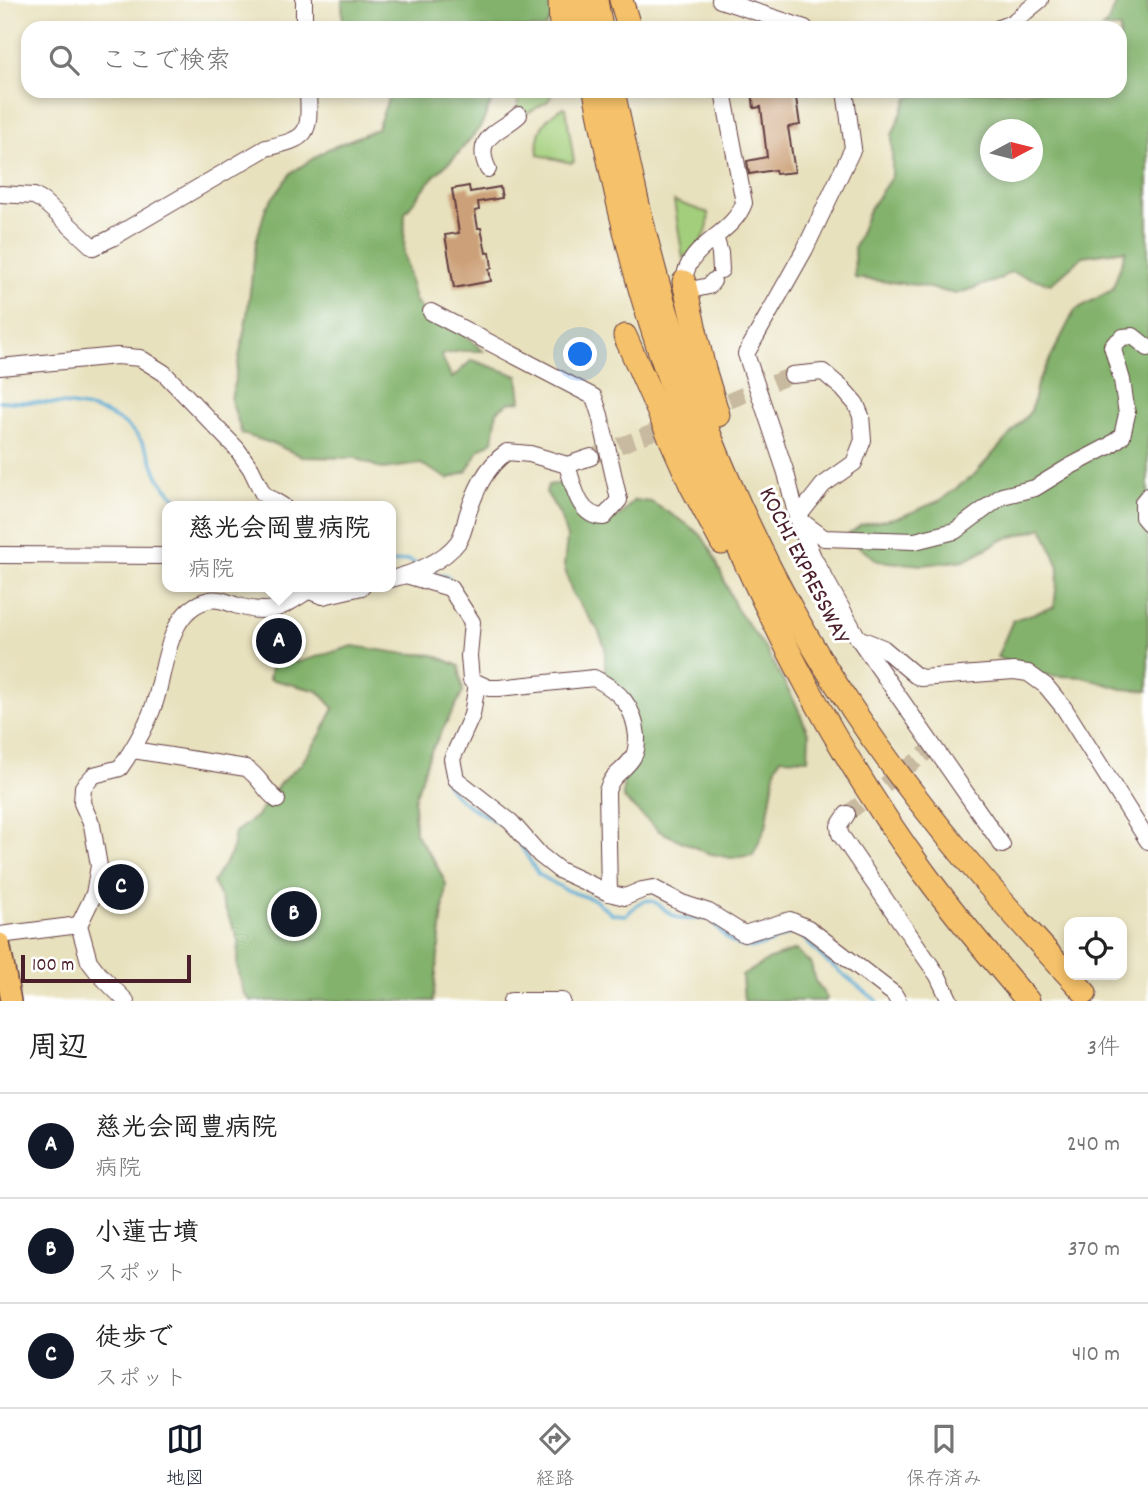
<!DOCTYPE html>
<html lang="ja">
<head>
<meta charset="utf-8">
<style>
  :root { --surface:#fff; --page:#f2f2f2; --text:#222; --muted:#767676; --line:#e0e0e0; --accent:#111827 }
  body { margin:0; font-family:Dekko,"Klee One",sans-serif; background:var(--page); color:var(--text) }
  .controls { position:absolute; right:21px; bottom:21px; display:grid; overflow:hidden; border-radius:14px; box-shadow:0 4px 10px #0003 }
  .controls button { width:63px; height:63px; display:grid; place-items:center; padding:0; border:0; border-bottom:2px solid var(--line); background:var(--surface); color:var(--text); font:35px sans-serif }
  .compass { position:absolute; left:980px; top:119px; width:63px; height:63px; border-radius:50%; background:var(--surface); box-shadow:0 4px 10px #0003; rotate:83deg }
  .scale { position:absolute; left:21px; bottom:18px; width:170px; box-sizing:border-box; padding-left:7px; border:4px solid #4a1f2b; border-top:0; font-size:19px; line-height:24px; white-space:nowrap; color:#4a1f2b; -webkit-text-stroke:5px #fff; paint-order:stroke }
  .you { position:absolute; left:581px; top:355px; width:24px; height:24px; margin:-18px; border:5px solid #fff; border-radius:50%; background:#1a73e8; box-shadow:0 0 0 10px #1a73e833 }
  .badge { display:grid; place-items:center; width:46px; height:46px; border-radius:50%; background:var(--accent); color:#fff; font-size:23px; font-weight:700 }
  .pin { position:absolute; translate:-50% -50%; border:4px solid #fff; box-shadow:0 2px 7px #0006 }
  .popup { position:absolute; left:162px; top:501px; width:234px; height:91px; box-sizing:border-box; display:grid; place-content:center; border-radius:14px; background:var(--surface); filter:drop-shadow(0 2px 5px #0005); font-size:23px; white-space:nowrap; color:var(--muted) }
  .popup b { font-size:26px; color:var(--text) }
  .popup::after { content:''; position:absolute; left:50%; top:100%; margin-left:-14px; border:14px solid transparent; border-top-color:var(--surface) }
  .list { margin:0; padding:0; list-style:none }
  h2 { display:flex; justify-content:space-between; align-items:center; height:91px; margin:0; padding:0 28px; font-size:30px }
  h2 small { font-size:23px; font-weight:400; color:var(--muted) }
  .list li { display:grid; grid-template-columns:46px 1fr auto; gap:21px; align-items:center; box-sizing:border-box; height:105px; padding:0 28px; border-top:2px solid var(--line) }
  .list b { display:block; font-size:26px; white-space:nowrap }
  .list p { margin:0; font-size:23px; white-space:nowrap; color:var(--muted) }
  .list em { font-size:23px; font-style:normal; color:var(--muted) }
  .icon { flex:none; width:38px; height:38px; fill:none; stroke:currentColor; stroke-width:2; stroke-linecap:round; stroke-linejoin:round }
  .map { position:relative; flex:none; width:1148px; height:1001px; overflow:hidden }
  .search { position:absolute; background:var(--surface); box-shadow:0 4px 10px #0003; left:21px; right:21px; top:21px; height:77px; display:flex; align-items:center; gap:18px; box-sizing:border-box; padding:0 24px; border-radius:21px; color:var(--muted); font-size:26px }
  .sheet { height:406px; background:var(--surface) }
  nav { display:flex; justify-content:space-around; align-items:center; box-sizing:border-box; height:98px; border-top:2px solid var(--line); background:var(--surface); font-size:19px; color:var(--muted) }
  nav a { display:grid; justify-items:center; gap:4px }
  nav .on { color:var(--accent) }
  .map>svg:first-child { display:block }
  .green { fill:#a3cf7c; stroke:#767754; stroke-width:2 }
  .forest { fill:#82b26c; stroke:#66684c; stroke-width:2; fill-rule:evenodd }
  .lines { fill:none; stroke-linecap:round; stroke-linejoin:round }
  .stream { stroke:#54a8d0; stroke-width:3.5 }
  .building { fill:#cca179 }
  .minor-tunnel { stroke:#c8baa0; stroke-width:16; stroke-dasharray:16 8; stroke-linecap:butt }
  .minor-casing { stroke:#623c41; stroke-width:18 }
  .major-casing { stroke:#623c41; stroke-width:22 }
  .highway-casing { stroke:#623c41; stroke-width:25 }
  .minor { stroke:#fff; stroke-width:16 }
  .major { stroke:#f5c16b; stroke-width:19 }
  .highway { stroke:#f5c16b; stroke-width:23 }
  .labels { text-anchor:middle; dominant-baseline:central; stroke-width:6; stroke-linejoin:round; paint-order:stroke }
  .street-label { font-size:24px; fill:#4a1f2b; stroke:#fff }
</style>
</head>
<body>
<div class="map">
<svg width="1148" height="1001" viewBox="0 0 1148 1001">
  <rect width="100%" height="100%" fill="#fff"/>
  <filter id="ink" filterUnits="userSpaceOnUse"><feTurbulence type="fractalNoise" baseFrequency=".0143" numOctaves="2"/><feDisplacementMap in="SourceGraphic" scale="14" xChannelSelector="R" yChannelSelector="G"/><feConvolveMatrix kernelMatrix="1 2 1 2 8 2 1 2 1" color-interpolation-filters="sRGB"/></filter>
  <filter id="wash" filterUnits="userSpaceOnUse"><feTurbulence type="fractalNoise" baseFrequency=".00686" numOctaves="4" result="noise"/><feDisplacementMap in="SourceGraphic" scale="28" xChannelSelector="R" yChannelSelector="G"/><feGaussianBlur stdDeviation="1.57" result="paint"/><feColorMatrix in="noise" values="0 0 0 0 0 0 0 0 0 0 0 0 0 0 0 0 0 1.4 0 .05"/><feComposite in="paint" operator="in"/></filter>
  <g filter="url(#wash)">
    <rect width="100%" height="100%" fill="#e8e1bd"/>
    <!-- green -->
    <g class="green">
      <path d="M517 91H554L548 101 519 118Z"/>
      <path d="M564 107 566 109 574 162 571 163 538 155C535 133 544 117 564 107Z"/>
      <path d="M674 201 708 213C711 234 699 246 683 259Z"/>
    </g>
    <!-- forest -->
    <g class="forest">
      <path d="M342 0H552L554 15 545 28H343Z"/>
      <path d="M1118 0H1148V691L1122 689 1083 677 1036 675 997 657 1013 620 1054 607 1059 567 1043 528 1002 540 965 560 923 565 878 561 845 537 861 525 903 516 941 500 975 474 1031 411 1037 384 1075 310 1112 290 1126 250 1083 256 1051 284 1010 272 998 280 956 294 916 285 855 278 854 249 869 210 892 176V135L908 98 929 91H1120V28H1102L1107 24ZM990 130H1032V172H990Z"/>
      <path d="M391 91H496L481 126 456 156 433 177 405 213 404 254 415 300 431 321 463 333 483 351H460L441 355 452 378 472 360 518 376 521 401 508 403 497 411 493 441 479 450 466 472 448 479 421 464 382 469 356 458 303 457 274 444 242 434 231 400 247 316 256 242 266 207 291 173 328 149 377 129Z"/>
      <path d="M564 483C572 502 587 537 614 520 622 516 628 506 634 500L651 502 684 522 701 535 712 552 736 608 765 648 796 704 809 735 808 759 781 758 776 766 766 827 753 855 731 858 707 853 659 831 623 798V780L635 736 631 711 611 697 605 669V647L598 630 572 593 564 566 567 538 560 515 546 492 548 485Z"/>
      <path d="M353 646 399 653 434 655 459 666 463 692 430 753 414 801 415 833 435 862 446 884 433 1001H251L244 994 237 966 239 940 213 882 231 854 235 832 257 816 281 782 301 764 321 734 334 708 318 691 269 679 272 661 299 662Z"/>
      <path d="M796 950 811 964 815 981 827 998 826 1001H744L742 976 770 959Z"/>
    </g>
    <g class="lines">
      <!-- stream -->
      <g class="stream">
        <path d="M0 401C52 405 115 396 146 448 152 457 154 468 159 478 165 488 175 497 184 506"/>
        <path d="M391 563 408 560 419 565"/>
        <path d="M428 571 439 576H447L454 584"/>
        <path d="M445 755C431 792 479 812 503 825"/>
        <path d="M516 838 538 874 566 890 595 900 612 914 626 915C630 912 634 907 638 904 655 892 663 913 678 918 686 921 697 918 706 919"/>
        <path d="M713 923C718 928 722 934 728 939 751 958 773 940 796 931L825 960 877 1001"/>
      </g>
    </g>
    <g id="blocks">
      <!-- building -->
      <g class="building">
        <path d="M752 91H795L800 125 788 127 795 172 776 174 775 170 749 174 747 161 767 157 761 107 754 108Z"/>
        <path d="M469 186 470 192 500 187 502 198 478 202 479 210 475 211 478 228H481L486 253 490 252 492 268 489 269 491 281 454 288 445 235 459 233 452 189Z"/>
      </g>
    </g>
  </g>
  <g filter="url(#ink)">
    <use href="#blocks" fill-opacity="0" stroke="#623c41" stroke-width="2"/>
    <g class="lines">
      <!-- minor-tunnel -->
      <g class="minor-tunnel">
        <path d="M707 410 792 375"/>
        <path d="M597 455 673 424"/>
        <path d="M847 814 930 750"/>
      </g>
      <defs>
        <g id="minor">
          <path d="M720 0 805 28"/>
          <path d="M304 28V0"/>
          <path d="M999 28 1012 23 1040 0"/>
          <path d="M845 91 853 148 805 249 746 354 786 473 797 518 813 557 858 638 1002 845"/>
          <path d="M488 169C472 136 501 132 519 115"/>
          <path d="M0 194 34 196 43 201 93 247 112 238 266 148C309 138 310 135 308 91"/>
          <path d="M715 237 720 253 721 270"/>
          <path d="M684 282C686 245 732 236 744 203L723 91"/>
          <path d="M686 291 709 286 713 281"/>
          <path d="M431 312 594 397 600 415 619 500 604 517C578 517 574 486 567 465"/>
          <path d="M0 367 117 356 140 358 164 373 237 449 251 469 263 494 283 506"/>
          <path d="M792 375 823 372 843 389 856 404 861 416 863 440 854 463 823 485 797 518"/>
          <path d="M1148 496 1143 502V517L1148 523"/>
          <path d="M797 518 824 538 915 541 955 531 1002 496 1035 488 1069 467 1109 446 1122 436 1127 414 1122 380 1112 346 1123 337 1133 336 1148 348"/>
          <path d="M0 555 167 556"/>
          <path d="M406 575 450 588 472 622 469 656 471 680 489 688H499L594 678C620 691 634 706 637 736 637 744 637 751 633 757 624 772 612 773 607 791L609 893"/>
          <path d="M391 579C413 574 444 561 458 542 463 535 465 525 467 516 475 492 485 467 507 452L530 454 567 465 591 457"/>
          <path d="M301 588 323 596 362 587"/>
          <path d="M858 638 883 648 915 675 921 678 1014 671 1028 673 1046 686 1064 708 1148 841"/>
          <path d="M477 683 472 715 452 759 456 779 511 822 540 855 559 870 609 893 625 897 642 890 653 888 682 903 709 912 744 934 790 920 808 928 894 994 898 1001"/>
          <path d="M133 750 246 768C260 777 264 790 277 800"/>
          <path d="M847 814 839 826 840 834 938 976 950 1001"/>
          <path d="M0 935 79 925"/>
          <path d="M126 1001 99 974 89 961 79 925 94 894 99 866 92 825 82 803 83 787 94 775 120 768C134 748 147 726 155 702 166 668 167 609 209 600 218 598 227 602 235 605 270 616 280 609 309 590"/>
          <path d="M511 1001H562"/>
        </g>
        <path id="major" d="M0 943 11 1001"/>
        <g id="highway">
          <path d="M560 0 561 28"/>
          <path d="M578 0 583 28"/>
          <path d="M596 0 601 28"/>
          <path d="M621 0 628 23"/>
          <path d="M595 91C608 158 622 226 641 292 663 368 692 442 724 515 779 640 843 763 925 874 957 918 992 959 1028 1001"/>
          <path d="M613 91C627 157 641 223 659 287 702 435 767 582 853 710 921 812 1002 903 1085 993"/>
          <path d="M684 282 704 369 718 415"/>
          <path d="M625 336 691 485 722 543"/>
        </g>
      </defs>
      <!-- minor casing -->
      <use href="#minor" class="minor-casing"/>
      <!-- major casing -->
      <use href="#major" class="major-casing"/>
      <!-- highway casing -->
      <use href="#highway" class="highway-casing"/>
      <!-- minor -->
      <use href="#minor" class="minor"/>
      <!-- major -->
      <use href="#major" class="major"/>
      <!-- highway -->
      <use href="#highway" class="highway"/>
    </g>
  </g>
  <g class="labels">
    <!-- street labels -->
    <g class="street-label">
      <text transform="translate(803 566) rotate(63)">KOCHI EXPRESSWAY</text>
    </g>
  </g>
</svg>
<div class="controls">
<button><svg class="icon" aria-label="locate" viewBox="0 0 24 24"><circle cx="12" cy="12" r="6"/><path d="M12 2v4M12 18v4M2 12h4M18 12h4"/></svg></button>
</div>
<svg class="compass" viewBox="-18 -18 36 36"><path d="M0-13l5 13h-10z" fill="#e53935"/><path d="M0 13l5-13h-10z" fill="#767676"/></svg>
<div class="scale">100 m</div>
<div class="you"></div>
<div class="pin badge" style="left:279px;top:641px">A</div>
<div class="popup"><b>慈光会岡豊病院</b>病院</div>
<div class="pin badge" style="left:294px;top:914px">B</div>
<div class="pin badge" style="left:121px;top:887px">C</div>
<div class="search"><svg class="icon" aria-label="search" viewBox="0 0 24 24"><circle cx="10" cy="10" r="6"/><path d="M15 15l6 6"/></svg>ここで検索</div>
</div>
<section class="sheet">
<h2>周辺<small>3件</small></h2>
<ul class="list">
<li><span class="badge">A</span><div><b>慈光会岡豊病院</b><p>病院</p></div><em>240 m</em></li>
<li><span class="badge">B</span><div><b>小蓮古墳</b><p>スポット</p></div><em>370 m</em></li>
<li><span class="badge">C</span><div><b>徒歩で</b><p>スポット</p></div><em>410 m</em></li>
</ul>
</section>
<nav>
<a class="on"><svg class="icon" aria-label="map" viewBox="0 0 24 24"><path d="M3 6l6-2 6 2 6-2v14l-6 2-6-2-6 2zM9 4v14M15 6v14"/></svg>地図</a>
<a><svg class="icon" aria-label="directions" viewBox="0 0 24 24"><path d="M12 3l9 9-9 9-9-9zM9 14v-3h6M13 9l2 2-2 2"/></svg>経路</a>
<a><svg class="icon" aria-label="saved" viewBox="0 0 24 24"><path d="M7 4h10v16l-5-4-5 4z"/></svg>保存済み</a>
</nav>
</body>
</html>
